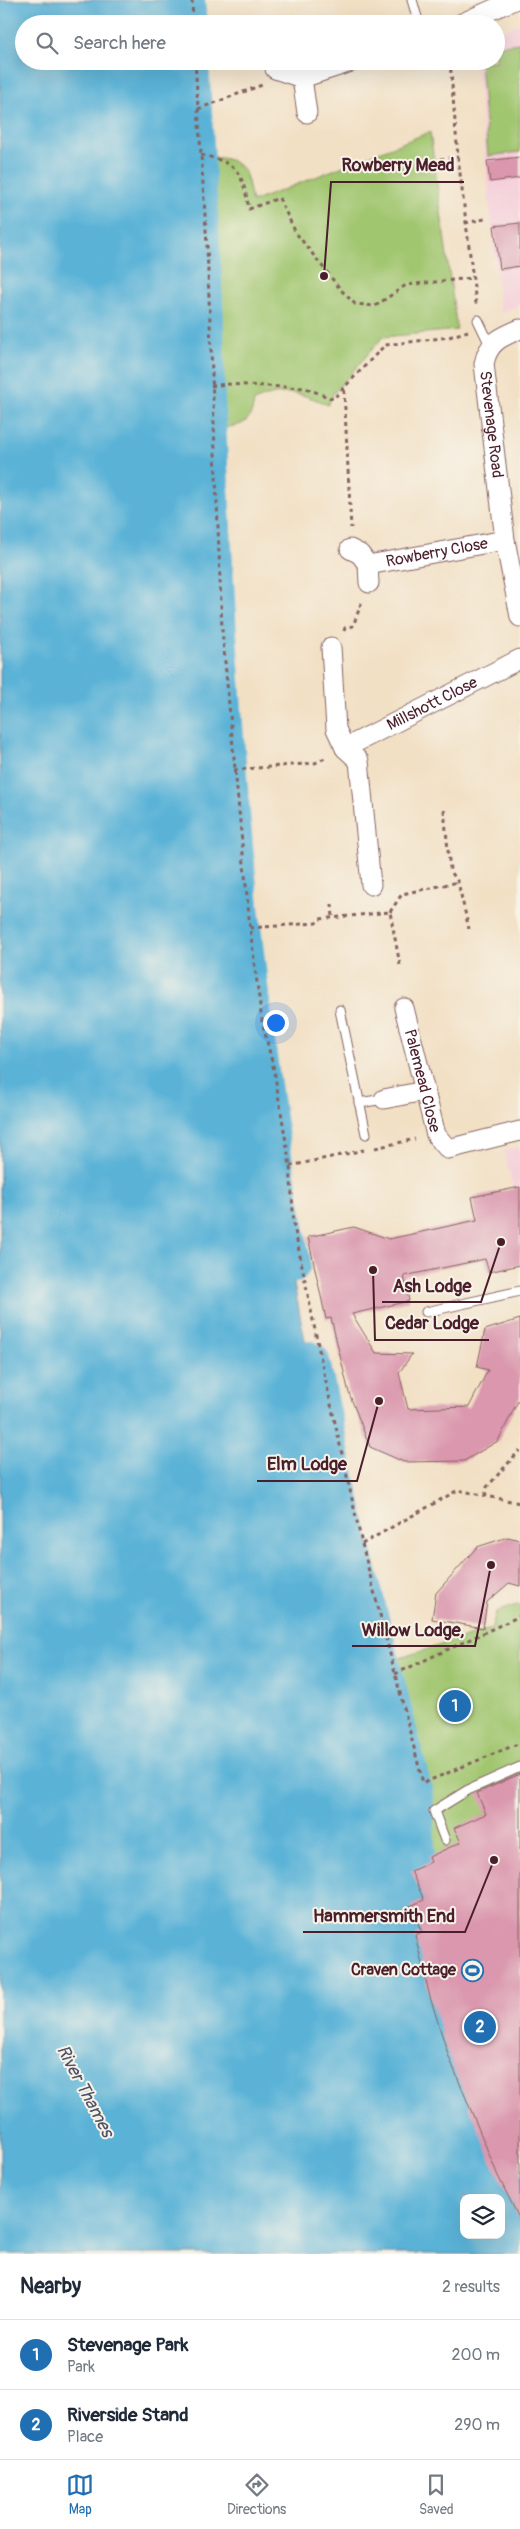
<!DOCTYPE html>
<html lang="en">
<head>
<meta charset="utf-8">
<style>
  :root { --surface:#fff; --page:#f2f2f3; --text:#1f2937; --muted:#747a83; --line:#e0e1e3; --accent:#1f6fb2 }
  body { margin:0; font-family:Pangolin,sans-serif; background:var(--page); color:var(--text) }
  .controls { position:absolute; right:15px; bottom:15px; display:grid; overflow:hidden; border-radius:10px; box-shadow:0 5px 20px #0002 }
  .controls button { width:45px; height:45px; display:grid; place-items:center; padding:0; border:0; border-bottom:1px solid var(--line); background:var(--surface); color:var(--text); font:25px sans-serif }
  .you { position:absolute; left:275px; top:1022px; width:18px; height:18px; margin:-12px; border:4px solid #fff; border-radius:50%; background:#1a73e8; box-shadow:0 0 0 8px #1a73e833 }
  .badge { display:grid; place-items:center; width:32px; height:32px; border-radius:50%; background:var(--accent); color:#fff; font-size:16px; font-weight:700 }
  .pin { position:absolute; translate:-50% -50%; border:2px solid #fff; box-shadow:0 1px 5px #0006 }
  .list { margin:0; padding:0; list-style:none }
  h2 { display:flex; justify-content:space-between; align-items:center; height:65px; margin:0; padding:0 20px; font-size:21px }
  h2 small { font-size:16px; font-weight:400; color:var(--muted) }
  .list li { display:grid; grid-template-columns:32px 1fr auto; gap:15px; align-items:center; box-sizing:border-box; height:70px; padding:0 20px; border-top:1px solid var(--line) }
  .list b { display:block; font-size:19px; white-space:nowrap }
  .list p { margin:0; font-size:16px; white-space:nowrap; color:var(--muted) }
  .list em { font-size:16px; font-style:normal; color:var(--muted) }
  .icon { flex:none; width:28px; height:28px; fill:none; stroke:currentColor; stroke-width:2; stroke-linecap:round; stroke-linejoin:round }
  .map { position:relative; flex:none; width:520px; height:2254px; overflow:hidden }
  .search { position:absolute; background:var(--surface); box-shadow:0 5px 20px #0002; left:15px; right:15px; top:15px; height:55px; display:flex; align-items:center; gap:12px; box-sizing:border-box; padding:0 18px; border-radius:28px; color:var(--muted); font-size:19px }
  .sheet { height:205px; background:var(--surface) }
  nav { display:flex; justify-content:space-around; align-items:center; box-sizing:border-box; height:70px; border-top:1px solid var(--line); background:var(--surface); font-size:14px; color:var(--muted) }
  nav a { display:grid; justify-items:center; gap:2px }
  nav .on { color:var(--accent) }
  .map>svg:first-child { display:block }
  .built { fill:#f5cfda }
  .green { fill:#a1c670; stroke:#76724e }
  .water { fill:#5ab2d7; stroke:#526881; fill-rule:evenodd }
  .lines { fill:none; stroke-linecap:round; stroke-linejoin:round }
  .river { stroke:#5ab2d7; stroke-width:42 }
  .building { fill:#da97ae }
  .lane-casing { stroke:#856361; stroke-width:11 }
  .street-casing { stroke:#856361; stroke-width:21 }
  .path { stroke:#856361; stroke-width:3; stroke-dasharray:4 4; stroke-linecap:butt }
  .lane { stroke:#fff; stroke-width:9 }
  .street { stroke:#fff; stroke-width:19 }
  .labels { text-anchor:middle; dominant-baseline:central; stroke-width:4; stroke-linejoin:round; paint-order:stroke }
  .street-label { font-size:16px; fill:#4a1f2b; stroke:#f7f3e8 }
  .poi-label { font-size:16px; font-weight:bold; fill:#4a1f2b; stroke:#f7f3e8; text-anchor:end }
  .water-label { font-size:18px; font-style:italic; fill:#505267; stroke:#f7f3e8 }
  .leader { fill:none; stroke:#4a1f2b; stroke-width:2 }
  .callout-dot { fill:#4a1f2b; stroke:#f7f3e8; stroke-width:2 }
  .callout-label { font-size:18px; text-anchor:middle; font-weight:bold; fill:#4a1f2b; stroke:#f7f3e8; stroke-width:4; stroke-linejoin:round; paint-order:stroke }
</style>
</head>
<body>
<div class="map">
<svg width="520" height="2254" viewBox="0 0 520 2254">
  <rect width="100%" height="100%" fill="#f7f3e8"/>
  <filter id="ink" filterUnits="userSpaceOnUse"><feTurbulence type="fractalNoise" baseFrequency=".02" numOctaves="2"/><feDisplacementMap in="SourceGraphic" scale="10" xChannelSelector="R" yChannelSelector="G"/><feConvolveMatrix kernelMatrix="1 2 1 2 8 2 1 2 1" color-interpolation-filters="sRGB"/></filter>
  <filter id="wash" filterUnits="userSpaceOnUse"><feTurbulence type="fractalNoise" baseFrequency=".0096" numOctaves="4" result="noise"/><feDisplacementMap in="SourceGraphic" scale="20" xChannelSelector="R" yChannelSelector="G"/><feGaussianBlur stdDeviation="1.12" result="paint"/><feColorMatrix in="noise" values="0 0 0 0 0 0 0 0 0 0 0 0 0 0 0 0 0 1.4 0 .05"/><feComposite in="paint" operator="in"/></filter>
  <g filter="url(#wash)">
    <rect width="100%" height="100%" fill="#f2e0c5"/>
    <!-- built -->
    <g class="built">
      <path d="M520 23V304L500 313 476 61H496V34Z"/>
      <path d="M520 1147V1218L504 1151Z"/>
    </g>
    <!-- green -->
    <g class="green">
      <path d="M520 43V152L488 156 480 61H496V46Z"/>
      <path d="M430 132 457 330 383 337 333 394 328 405C301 392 282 388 254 401 251 424 243 425 222 428V413L204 416 203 322 193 158C211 157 237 154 246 175 249 183 250 193 252 202Z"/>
      <path d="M520 1604V2220L498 2176 473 2117 449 2057 430 1997 418 1943 412 1794 381 1664 491 1629 496 1612Z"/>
    </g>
    <!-- water -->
    <path class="water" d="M0 0H184L186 24H24V61H188L203 322 204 416 219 689 233 842 259 1073 281 1217 313 1382 343 1520 412 1794 418 1943 430 1997 449 2057 473 2117 498 2176 520 2220V2254H0ZM464 2198H501V2235H464Z"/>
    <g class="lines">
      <!-- river -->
      <g class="river">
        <path d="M184 0 186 24"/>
        <path d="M188 61C193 148 199 235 203 322 204 354 203 386 205 419 217 700 236 986 290 1263"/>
        <path d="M309 1362 343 1520 412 1794 418 1943 430 1997 449 2057 473 2117 498 2176 520 2220"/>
      </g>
    </g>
    <g id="blocks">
      <!-- building -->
      <g class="building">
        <path d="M520 157V178L490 182 487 161Z"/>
        <path d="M520 223V266L500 269 494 226Z"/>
        <path d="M520 1187V1265L489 1272 485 1259 404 1276 409 1301 352 1314 376 1353 412 1354 399 1373 408 1409 469 1407 488 1370 477 1367 485 1330 520 1319V1397L498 1441 464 1461 404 1462 370 1447 349 1393 331 1318 326 1319 308 1237 354 1227 389 1239 477 1220 472 1197Z"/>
        <path d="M508 1537 520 1540V1586L509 1583 487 1602 483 1628 432 1619 436 1593 477 1547Z"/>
        <path d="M520 1774V2220L498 2176 449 2057 430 1997 415 1935 422 1932 410 1906 424 1900 411 1871 431 1862 429 1857 461 1842 454 1828 486 1814 477 1793Z"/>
      </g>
    </g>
  </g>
  <g filter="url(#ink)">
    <use href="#blocks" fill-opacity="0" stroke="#856361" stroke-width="1"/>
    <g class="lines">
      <defs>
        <g id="lane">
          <path d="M412 0 419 24"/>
          <path d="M478 320 490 345"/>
          <path d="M340 1010 366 1134"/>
          <path d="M359 1103 384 1099"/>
          <path d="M426 1312 520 1291"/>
          <path d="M445 1840 434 1811 468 1790 520 1767"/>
        </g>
        <g id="street">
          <path d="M460 24 514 0"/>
          <path d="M275 69 302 78 354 61"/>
          <path d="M302 78 307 113"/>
          <path id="s1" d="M520 329C501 337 488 342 484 364L505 540 520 617"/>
          <path d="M350 549 360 554 368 565"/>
          <path id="s2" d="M369 583 368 565 505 540"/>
          <path id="s3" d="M331 647 336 729 345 748 520 659"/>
          <path d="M345 748 359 761 371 885"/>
          <path id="s4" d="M404 1008 436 1135 448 1149 520 1131"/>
          <path d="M384 1099 424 1091"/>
        </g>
      </defs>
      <!-- lane casing -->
      <use href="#lane" class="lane-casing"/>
      <!-- street casing -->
      <use href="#street" class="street-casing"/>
      <!-- path -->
      <g class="path">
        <path d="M192 0 193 24"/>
        <path d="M195 61 207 246 222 630 250 928 262 1021 274 1070 290 1166 294 1226 320 1355 362 1544 423 1783 520 1743"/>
        <path d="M450 61 458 157 476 304"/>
        <path d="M198 109 262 85"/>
        <path d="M201 155C239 163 242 172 249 209L279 198 296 233 341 290 355 304 375 306 406 285 472 278"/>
        <path d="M440 159 458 157"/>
        <path d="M465 223 485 219"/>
        <path d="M211 386 226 384 306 388 333 399 385 345 449 337 468 331"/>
        <path d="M344 390 351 528"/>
        <path d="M344 631 345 628 353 626 362 601"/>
        <path d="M234 770 315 763 327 757"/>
        <path d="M444 810 450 870 458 882 469 929"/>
        <path d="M332 904 333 918"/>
        <path d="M390 912 402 894 458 882"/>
        <path d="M250 928 316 923 320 919 390 912 400 965"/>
        <path d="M375 1148 415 1139"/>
        <path d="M290 1166 364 1150"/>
        <path d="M485 1496 487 1487 520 1450"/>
        <path d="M362 1544 458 1490 520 1503"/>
        <path d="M395 1674 520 1616"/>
      </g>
      <!-- lane -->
      <use href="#lane" class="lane"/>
      <!-- street -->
      <use href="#street" class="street"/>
    </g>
  </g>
  <!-- icons -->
  <defs>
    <symbol id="stadium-ring" viewBox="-11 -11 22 22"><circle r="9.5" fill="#f7f3e8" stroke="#1f6fb2" stroke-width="1.5"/><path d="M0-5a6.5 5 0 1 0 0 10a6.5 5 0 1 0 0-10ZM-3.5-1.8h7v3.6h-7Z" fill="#1f6fb2"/></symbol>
  </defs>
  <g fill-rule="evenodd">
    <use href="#stadium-ring" x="460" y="1958" width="25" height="25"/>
  </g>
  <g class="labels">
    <!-- street labels -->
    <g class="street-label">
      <text stroke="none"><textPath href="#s1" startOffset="114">Stevenage Road</textPath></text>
      <text stroke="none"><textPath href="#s2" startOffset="88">Rowberry Close</textPath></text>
      <text stroke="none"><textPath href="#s3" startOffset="201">Millshott Close</textPath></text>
      <text stroke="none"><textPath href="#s4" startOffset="75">Palemead Close</textPath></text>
    </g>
    <!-- poi labels -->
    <g class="poi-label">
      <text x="456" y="1970">Craven Cottage</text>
    </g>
    <!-- water labels -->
    <g class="water-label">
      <text transform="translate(85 2091) rotate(62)">River Thames</text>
    </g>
  </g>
  <!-- callouts -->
  <path class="leader" d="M324 276L331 182H464M501 1242L481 1302H382M373 1270L375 1340H489M379 1401L357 1481H257M491 1565L475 1646H352M494 1860L465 1932H303"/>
  <g class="callout-dot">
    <circle cx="324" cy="276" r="5"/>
    <circle cx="501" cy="1242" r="5"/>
    <circle cx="373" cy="1270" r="5"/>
    <circle cx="379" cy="1401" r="5"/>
    <circle cx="491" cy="1565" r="5"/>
    <circle cx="494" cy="1860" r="5"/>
  </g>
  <g class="callout-label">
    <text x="398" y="171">Rowberry Mead</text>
    <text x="432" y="1292">Ash Lodge</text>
    <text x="432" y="1329">Cedar Lodge</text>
    <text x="307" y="1470">Elm Lodge</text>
    <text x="413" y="1636">Willow Lodge,</text>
    <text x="384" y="1922">Hammersmith End</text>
  </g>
</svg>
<div class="controls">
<button><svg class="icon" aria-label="layers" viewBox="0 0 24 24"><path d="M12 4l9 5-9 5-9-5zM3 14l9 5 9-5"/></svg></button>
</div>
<div class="you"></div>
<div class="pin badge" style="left:455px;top:1706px">1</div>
<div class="pin badge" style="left:480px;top:2027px">2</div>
<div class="search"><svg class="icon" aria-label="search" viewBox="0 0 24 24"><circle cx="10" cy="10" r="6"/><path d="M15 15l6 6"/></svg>Search here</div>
</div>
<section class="sheet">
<h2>Nearby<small>2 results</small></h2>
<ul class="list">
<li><span class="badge">1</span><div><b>Stevenage Park</b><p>Park</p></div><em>200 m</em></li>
<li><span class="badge">2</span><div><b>Riverside Stand</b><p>Place</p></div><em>290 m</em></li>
</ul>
</section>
<nav>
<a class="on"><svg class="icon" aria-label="map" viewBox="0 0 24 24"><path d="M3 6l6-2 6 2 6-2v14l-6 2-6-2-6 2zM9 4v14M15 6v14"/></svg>Map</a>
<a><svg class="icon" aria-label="directions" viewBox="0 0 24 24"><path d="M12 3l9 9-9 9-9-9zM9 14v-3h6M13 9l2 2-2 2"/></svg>Directions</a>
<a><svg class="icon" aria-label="saved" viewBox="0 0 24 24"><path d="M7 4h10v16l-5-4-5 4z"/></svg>Saved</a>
</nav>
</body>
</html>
